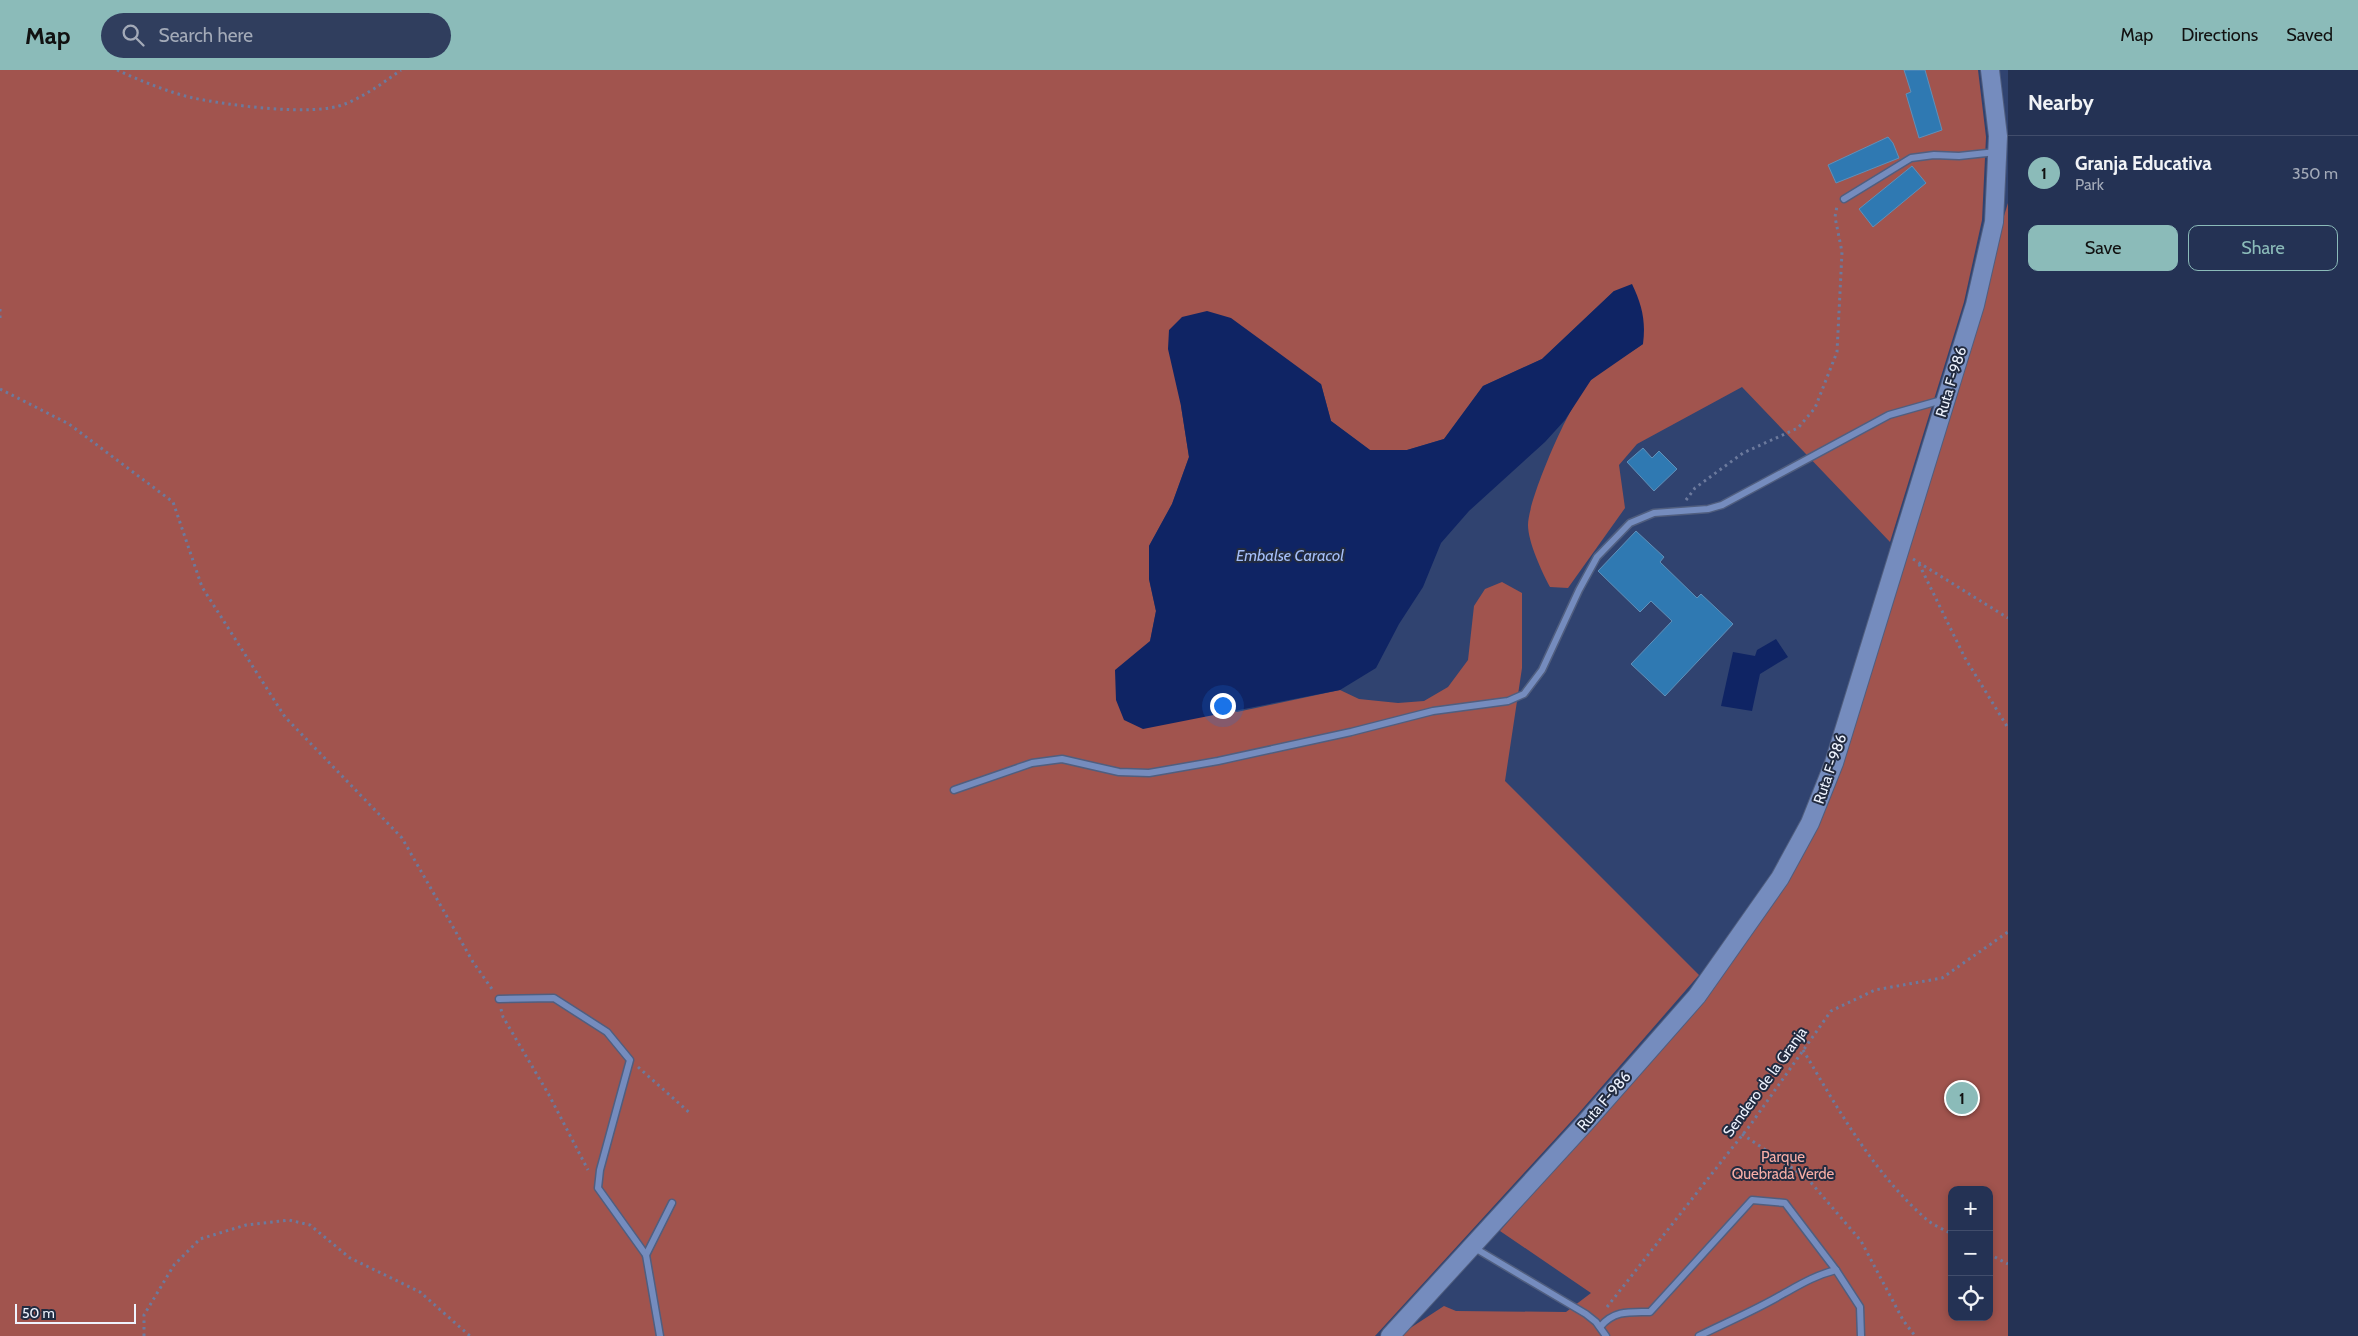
<!DOCTYPE html>
<html lang="en">
<head>
<meta charset="utf-8">
<style>
  :root { --surface:#243254; --page:#303e5e; --text:#f1f3f6; --muted:#a3aab8; --line:#414d6b; --accent:#8bbbb9 }
  body { margin:0; font-family:Cabin,sans-serif; background:var(--page); color:var(--text) }
  .controls { position:absolute; right:15px; bottom:15px; display:grid; overflow:hidden; border-radius:10px; box-shadow:0 2px 8px #0003 }
  .controls button { width:45px; height:45px; display:grid; place-items:center; padding:0; border:0; border-bottom:1px solid var(--line); background:var(--surface); color:var(--text); font:25px sans-serif }
  .scale { position:absolute; left:15px; bottom:12px; width:121px; box-sizing:border-box; padding-left:5px; border:2px solid #eef3fe; border-top:0; font-size:14px; line-height:18px; white-space:nowrap; color:#eef3fe; -webkit-text-stroke:4px #222b40; paint-order:stroke }
  .you { position:absolute; left:1222px; top:635px; width:18px; height:18px; margin:-12px; border:4px solid #fff; border-radius:50%; background:#1a73e8; box-shadow:0 0 0 8px #1a73e833 }
  .badge { display:grid; place-items:center; width:32px; height:32px; border-radius:50%; background:var(--accent); color:#111; font-size:16px; font-weight:700 }
  .pin { position:absolute; translate:-50% -50%; border:2px solid #fff; box-shadow:0 1px 5px #0006 }
  .list { margin:0; padding:0; list-style:none }
  h2 { display:flex; justify-content:space-between; align-items:center; height:65px; margin:0; padding:0 20px; font-size:21px }
  h2 small { font-size:16px; font-weight:400; color:var(--muted) }
  .list li { display:grid; grid-template-columns:32px 1fr auto; gap:15px; align-items:center; box-sizing:border-box; height:75px; padding:0 20px; border-top:1px solid var(--line) }
  .list b { display:block; font-size:19px; white-space:nowrap }
  .list p { margin:0; font-size:16px; white-space:nowrap; color:var(--muted) }
  .list em { font-size:16px; font-style:normal; color:var(--muted) }
  .actions { display:flex; gap:10px; padding:15px 20px }
  .actions a { flex:1; padding:11px 0; border:1px solid var(--accent); border-radius:10px; text-align:center; font-size:18px; color:var(--accent) }
  .actions .main { background:var(--accent); color:#111 }
  .icon { flex:none; width:28px; height:28px; fill:none; stroke:currentColor; stroke-width:2; stroke-linecap:round; stroke-linejoin:round }
  .map { position:relative; flex:none; width:2008px; height:1266px; overflow:hidden }
  header { display:flex; align-items:center; gap:30px; box-sizing:border-box; height:70px; padding:0 25px; background:var(--accent); color:#111 }
  header strong { font-size:24px }
  nav { display:flex; gap:28px; margin-inline-start:auto; font-size:18px }
  .search { width:350px; height:45px; background:var(--page); display:flex; align-items:center; gap:12px; box-sizing:border-box; padding:0 18px; border-radius:28px; color:var(--muted); font-size:19px }
  main { display:flex }
  aside { flex:1; background:var(--surface) }
  .map>svg:first-child { display:block }
  .green { fill:#a1544e; fill-rule:evenodd }
  .water { fill:#0f2464 }
  .building { fill:#2f79b2; stroke:#6090b9 }
  .lines { fill:none; stroke-linecap:round; stroke-linejoin:round }
  .lane-casing { stroke:#505e7f; stroke-width:9 }
  .secondary-casing { stroke:#505e7f; stroke-width:20 }
  .path { stroke:#6c7a9d; stroke-width:3; stroke-dasharray:2.5 4; stroke-linecap:butt }
  .lane { stroke:#758cbe; stroke-width:6 }
  .secondary { stroke:#758cbe; stroke-width:18 }
  .labels { text-anchor:middle; dominant-baseline:central; stroke-width:4; stroke-linejoin:round; paint-order:stroke }
  .street-label { font-size:15px; fill:#eef3fe; stroke:#222b40 }
  .park-label { font-size:15px; fill:#f6ada6; stroke:#222b40 }
  .water-label { font-size:16px; font-style:italic; fill:#a5bff9; stroke:#222b40 }
</style>
</head>
<body>
<header>
<strong>Map</strong>
<div class="search"><svg class="icon" aria-label="search" viewBox="0 0 24 24"><circle cx="10" cy="10" r="6"/><path d="M15 15l6 6"/></svg>Search here</div>
<nav><a>Map</a><a>Directions</a><a>Saved</a></nav>
</header>
<main>
<div class="map">
<svg width="2008" height="1266" viewBox="0 0 2008 1266">
  <rect width="100%" height="100%" fill="#304370"/>
  <!-- green -->
  <g class="green">
    <path d="M0 0H1978L1986 67 1982 150 1964 232 1890 472 1742 317 1637 374 1619 395 1625 438 1568 518 1550 517C1542 502 1528 472 1528 455 1528 429 1573 325 1592 309 1607 296 1627 285 1643 274L1614 221 1542 289 1483 316 1444 369 1407 380H1370L1331 351 1321 314 1181 336 1189 387 1172 434 1149 476V509L1156 541 1150 572 1115 601 1237 642 1340 620 1359 629 1398 633 1424 631 1448 617 1468 590 1474 536 1485 519 1502 512 1522 523V598L1505 711 1699 905 1578 1044 1375 1266H0Z"/>
    <path d="M2008 133V1266H1398L1444 1236 1456 1241 1566 1242 1591 1223 1500 1161 1701 930 1816 756ZM1952 1120H1989V1247H1952Z"/>
  </g>
  <!-- water -->
  <g class="water">
    <path d="M1632 214C1642 235 1646 251 1643 274L1591 310 1565 350 1545 372 1469 441 1441 473 1423 517 1399 554 1376 598 1340 620 1143 659 1124 650 1116 630 1115 600 1150 571 1156 541 1149 509V476L1172 434 1189 387 1181 336 1168 279 1169 260 1182 247 1207 241 1231 248 1321 314 1331 351 1370 380H1407L1444 369 1483 316 1542 289 1614 221Z"/>
    <path d="M1776 569 1788 587 1760 604 1752 641 1721 636 1733 582 1755 586 1757 580Z"/>
  </g>
  <!-- building -->
  <g class="building">
    <path d="M1904 0H1925L1942 60 1919 68 1906 24 1911 22Z"/>
    <path d="M1888 67 1893 73 1899 88 1836 113 1828 95Z"/>
    <path d="M1912 96 1926 113 1873 157 1859 139Z"/>
    <path d="M1643 378 1652 388 1659 381 1677 399 1654 421 1627 392Z"/>
    <path d="M1636 461 1664 487 1660 492 1697 528 1701 524 1733 554 1665 626 1631 594 1672 551 1651 531 1640 542 1598 501Z"/>
  </g>
  <g class="lines">
    <defs>
      <g id="lane">
        <path d="M1844 129 1911 88 1934 85 1959 86 1996 82"/>
        <path d="M954 720 1032 693 1062 689 1119 702 1149 703 1218 691 1351 662 1433 641 1508 631 1524 624 1542 600 1579 520 1597 487 1630 453 1654 443 1708 439 1722 435 1889 345 1942 330"/>
        <path d="M499 929 554 928 607 962 630 990 600 1100 598 1118 646 1185"/>
        <path d="M1473 1177 1586 1244 1596 1252 1606 1266"/>
        <path d="M1600 1257C1614 1240 1630 1242 1650 1242L1752 1130 1785 1133 1836 1200"/>
        <path d="M660 1266 646 1185 672 1133"/>
        <path d="M1699 1266C1727 1252 1756 1240 1783 1224 1801 1214 1816 1205 1836 1200L1860 1237 1861 1266"/>
      </g>
      <path id="secondary" d="M1390 1266 1586 1052 1697 926 1780 808 1810 753 1834 693 1975 235 1994 152 1998 66 1990 0"/>
    </defs>
    <!-- lane casing -->
    <use href="#lane" class="lane-casing"/>
    <!-- secondary casing -->
    <use href="#secondary" class="secondary-casing"/>
    <!-- path -->
    <g class="path">
      <path d="M117 0C141 11 168 22 193 28 228 35 313 47 345 34 365 26 383 13 401 0"/>
      <path d="M0 239V249"/>
      <path d="M0 319 69 354 173 432 202 517 285 647 402 768 473 892 494 922"/>
      <path d="M1686 430 1695 418 1743 383 1798 358 1815 338 1837 282 1842 182 1835 147 1837 136"/>
      <path d="M1913 489 2008 548"/>
      <path d="M1919 494 1965 588 2008 658"/>
      <path d="M501 939 503 947 549 1025 588 1100"/>
      <path d="M1803 980C1838 1039 1873 1102 1925 1148 1932 1155 1943 1159 1952 1164"/>
      <path d="M638 997 691 1044"/>
      <path d="M1742 1064 1807 1108 1861 1171 1903 1250 1915 1266"/>
      <path d="M1989 1184 2008 1194"/>
      <path d="M1607 1237 1751 1054 1831 941 1875 920 1942 908 2008 862"/>
      <path d="M144 1266V1245L174 1195 200 1169 246 1155 289 1150 310 1155 350 1188 420 1222 470 1266"/>
    </g>
    <!-- lane -->
    <use href="#lane" class="lane"/>
    <!-- secondary -->
    <use href="#secondary" class="secondary"/>
  </g>
  <g class="labels">
    <!-- street labels -->
    <g class="street-label">
      <text transform="translate(1951 312) rotate(-73)">Ruta F-986</text>
      <text transform="translate(1830 699) rotate(-71)">Ruta F-986</text>
      <text transform="translate(1765 1012) rotate(-54)">Sendero de la Granja</text>
      <text transform="translate(1604 1031) rotate(-49)">Ruta F-986</text>
    </g>
    <!-- park labels -->
    <g class="park-label">
      <text x="1783" y="1087">Parque<tspan x="1783" dy="17">Quebrada Verde</tspan></text>
    </g>
    <!-- water labels -->
    <g class="water-label">
      <text x="1290" y="485">Embalse Caracol</text>
    </g>
  </g>
</svg>
<div class="controls">
<button>+</button>
<button>−</button>
<button><svg class="icon" aria-label="locate" viewBox="0 0 24 24"><circle cx="12" cy="12" r="6"/><path d="M12 2v4M12 18v4M2 12h4M18 12h4"/></svg></button>
</div>
<div class="scale">50 m</div>
<div class="you"></div>
<div class="pin badge" style="left:1962px;top:1028px">1</div>
</div>
<aside>
<h2>Nearby<small></small></h2>
<ul class="list">
<li><span class="badge">1</span><div><b>Granja Educativa</b><p>Park</p></div><em>350 m</em></li>
</ul>
<div class="actions"><a class="main">Save</a><a>Share</a></div>
</aside>
</main>
</body>
</html>
